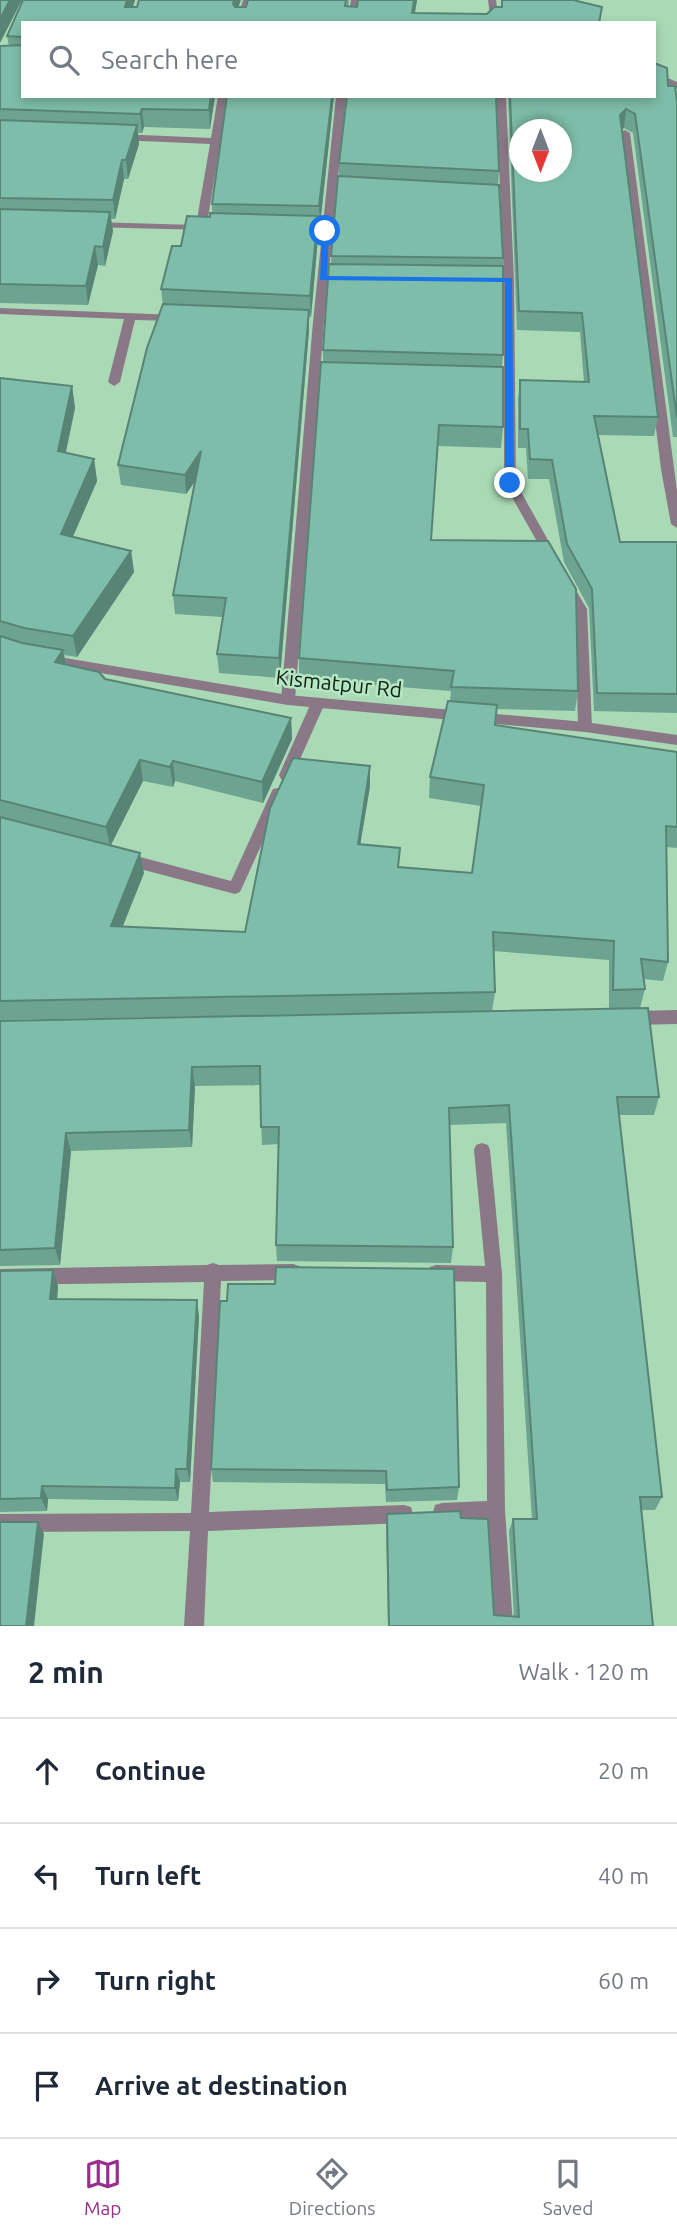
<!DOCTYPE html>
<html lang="en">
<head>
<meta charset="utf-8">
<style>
  :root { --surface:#fff; --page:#f6f6f7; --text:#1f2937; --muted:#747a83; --line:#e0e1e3; --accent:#992d8e }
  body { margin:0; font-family:Ubuntu,sans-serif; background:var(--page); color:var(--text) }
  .compass { position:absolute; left:509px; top:119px; width:63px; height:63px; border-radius:50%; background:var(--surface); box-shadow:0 4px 10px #0003; rotate:180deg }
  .stop { position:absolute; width:21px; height:21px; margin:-16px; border:5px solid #1a73e8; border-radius:50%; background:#fff }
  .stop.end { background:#1a73e8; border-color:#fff; box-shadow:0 2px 7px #0008 }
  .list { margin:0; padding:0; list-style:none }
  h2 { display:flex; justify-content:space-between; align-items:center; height:91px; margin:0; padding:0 28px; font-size:30px }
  h2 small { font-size:23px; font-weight:400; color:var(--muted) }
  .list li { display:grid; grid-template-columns:46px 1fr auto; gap:21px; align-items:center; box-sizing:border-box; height:105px; padding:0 28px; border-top:2px solid var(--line) }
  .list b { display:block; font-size:26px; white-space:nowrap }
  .list em { font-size:23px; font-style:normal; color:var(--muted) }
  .icon { flex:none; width:38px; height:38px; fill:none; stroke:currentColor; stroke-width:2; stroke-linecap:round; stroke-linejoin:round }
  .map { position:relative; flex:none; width:677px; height:1626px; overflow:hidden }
  .search { position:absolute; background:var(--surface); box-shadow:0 4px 10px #0003; left:21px; right:21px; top:21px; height:77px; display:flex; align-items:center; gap:18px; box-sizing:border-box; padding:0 24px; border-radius:0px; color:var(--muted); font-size:26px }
  .sheet { height:511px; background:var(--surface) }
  nav { display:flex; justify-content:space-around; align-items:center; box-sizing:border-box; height:98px; border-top:2px solid var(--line); background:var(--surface); font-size:19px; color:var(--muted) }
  nav a { display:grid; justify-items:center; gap:4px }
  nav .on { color:var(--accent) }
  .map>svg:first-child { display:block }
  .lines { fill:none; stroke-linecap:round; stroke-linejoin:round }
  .minor { fill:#8b7887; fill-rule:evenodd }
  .tertiary { fill:#8b7887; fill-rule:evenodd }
  .wall { fill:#6ca391 }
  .shaded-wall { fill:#588476 }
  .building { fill:#7ebda9; stroke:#588476; stroke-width:2; fill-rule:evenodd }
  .route { fill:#1a73e8 }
  .labels { text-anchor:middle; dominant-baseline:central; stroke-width:5; stroke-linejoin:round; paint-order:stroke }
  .street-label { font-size:21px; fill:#0e2114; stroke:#b6e7c2 }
</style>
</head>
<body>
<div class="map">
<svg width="677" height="1626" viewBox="0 0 677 1626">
  <rect width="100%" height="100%" fill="#a9d9b5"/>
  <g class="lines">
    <!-- minor -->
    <g class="minor">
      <path d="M243 0H251L245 23H236Z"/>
      <path d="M351 0H359L355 23H347Z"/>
      <path d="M488 0H496L499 23H491Z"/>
      <path d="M654 72 677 82V89L654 79Z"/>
      <path d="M218 96H228L206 230 88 227 87 225 92 222 196 225 210 144 119 140 114 137 119 134 211 138Z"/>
      <path d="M336 96H346L324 322 295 700 288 705 281 700 313 322Z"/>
      <path d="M496 96H506L514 280 516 483 558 558 552 562 548 561 504 483V280Z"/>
      <path d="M625 130 630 133 677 491V528L671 524 661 469 620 133Z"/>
      <path d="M0 308 176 315 181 318 176 321 135 320 120 382 114 386 108 382 124 319 0 314Z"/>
      <path d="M567 581 571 582 587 609 592 727 585 732 578 727 575 609 561 585Z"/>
      <path d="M318 698 325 703 293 775 286 780 281 779 279 775 311 703Z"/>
      <path d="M278 788 283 789 285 793 240 892 235 894 125 865 120 863 118 859 120 855 125 853 231 881 271 793 273 789Z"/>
      <path d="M677 1010V1024L633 1025 628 1023 625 1018 628 1013 633 1011Z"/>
      <path d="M482 1143 488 1145 490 1150 502 1274 505 1510 513 1626H493L487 1520 442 1521 435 1519 433 1512 435 1505 442 1503 487 1501 486 1282 436 1281 430 1279 428 1273 430 1267 436 1265 485 1266 474 1150 476 1145Z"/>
      <path d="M213 1263 219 1265 293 1264 299 1266 301 1272 299 1278 293 1280 221 1281 209 1512 404 1505 411 1507 413 1514 411 1521 404 1523 208 1531 204 1626H184L190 1531 0 1532V1514L191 1513 204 1282 0 1285V1269L207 1265Z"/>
    </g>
    <!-- tertiary -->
    <path class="tertiary" d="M47 655 288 695 585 722 677 735V745L585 732 288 705 42 663 40 660Z"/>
  </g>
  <!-- wall -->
  <g class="wall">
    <path d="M23 0H135L133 7H238L349 0 348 7H357L358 0H417L415 13 487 14 502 7V0L602 7 600 23H23V96H215L210 129 144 127 142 133H137L139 144 128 179H124L115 219H111L113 231 105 266 98 265 88 305 0 303V46H9L7 36Z"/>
    <path d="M668 86 677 101V437H673L633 133 624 128 622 129 658 417 654 436 598 435 620 542H677V713L594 711 589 608 564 562 549 479H528L526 448H518V399L520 380 584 382 580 332 517 330 508 96H654Z"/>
    <path d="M227 96H334L320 225H318V237L311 317H309V330L280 678 219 673 217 654 223 617 175 614 173 595 195 482 186 494 121 485 118 465 163 306 161 289 181 246 210 217 212 213V204Z"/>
    <path d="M339 163 499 171 498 185 503 258V355L502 366 503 427 501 448 438 446 431 540 578 691 575 711 496 709 495 725 677 752V848L667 847 668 962 663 981 644 979 645 989 640 1008 609 1009V960L493 951 495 992 492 1011 0 1020V378L72 386 75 408 66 453 94 459 97 481 73 536 131 551 134 572 77 657 64 655 66 664 105 679 291 718 292 739 263 803 175 781 173 787 143 781 110 845 144 873 122 927 245 932 370 786 360 844 399 867 472 873 481 806 429 798 430 777 450 701 451 691 299 679V658L323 362V350L339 176Z"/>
    <path d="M0 1021 659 1097 654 1115H619L662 1497 655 1510H642L653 1626H388L386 1527 387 1514 461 1518 494 1615 514 1617 509 1531 513 1519H532L506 1123 449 1125 453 1247 451 1263 277 1261 276 1245 279 1144 262 1145 260 1085 195 1086 192 1147 71 1151 60 1265 0 1266Z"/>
    <path d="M0 1271 58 1286 57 1299 199 1316 190 1482H180L178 1501 48 1499 47 1511 0 1512Z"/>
    <path d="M227 1301 459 1487 457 1500 386 1502 385 1484 213 1482 211 1469Z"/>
  </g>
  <!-- shaded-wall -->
  <g class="shaded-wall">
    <path d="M10 0H22L0 43V19Z"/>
    <path d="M127 0H135L127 23 125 7Z"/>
    <path d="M234 0H241L233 22V4Z"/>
    <path d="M414 0H417L413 23 412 13Z"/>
    <path d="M211 96H215L210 129 209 110Z"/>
    <path d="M332 96H334L320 225 319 206Z"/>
    <path d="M142 109 144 127 142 133 140 114Z"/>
    <path d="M626 109 624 128 617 133 620 115Z"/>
    <path d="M137 125 139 144 128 179 126 160Z"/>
    <path d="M122 160 124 179 115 219 113 200Z"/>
    <path d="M110 212 113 231 105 266 103 247Z"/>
    <path d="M318 216V237L311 317 310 296Z"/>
    <path d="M95 246 98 265 88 305 86 286Z"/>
    <path d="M309 310V330L280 678 279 658Z"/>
    <path d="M72 386 75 408 61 473 58 451Z"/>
    <path d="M201 451 202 471 186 494 185 475Z"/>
    <path d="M94 459 97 481 65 555 61 534Z"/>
    <path d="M131 551 134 572 77 657 73 636Z"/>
    <path d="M63 650 67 671 55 662Z"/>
    <path d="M291 718 292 739 263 803 262 782Z"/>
    <path d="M140 760 143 781 110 847 106 827Z"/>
    <path d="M173 761 175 781 173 787 170 767Z"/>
    <path d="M370 766V786L357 864 358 844Z"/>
    <path d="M140 853 144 873 115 946 111 926Z"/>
    <path d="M192 1067 195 1086 192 1147 189 1130Z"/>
    <path d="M66 1133 71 1151 60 1265 55 1248Z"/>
    <path d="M53 1270 58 1286 56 1315 50 1299Z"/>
    <path d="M197 1300 199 1316 190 1482 187 1469Z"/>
    <path d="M176 1469 180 1482 178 1501 175 1488Z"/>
    <path d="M42 1486 48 1499 47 1511 41 1498Z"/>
    <path d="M38 1522 44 1534 34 1626H26Z"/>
  </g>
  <!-- building -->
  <g class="building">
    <path d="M0 0H10L0 19Z"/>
    <path d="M23 0H127L125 7H137L139 0H234L233 4 235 7H246L248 0H346L345 6 357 7 358 0H414L412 13 487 14 494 7H502V0H573L602 7 599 23H23V44L22 37 7 36Z"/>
    <path d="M23 45V96H211L209 110 142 109 140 114 0 109V46Z"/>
    <path d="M654 63 667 68 668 86H675L677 101V418L635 114 626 109 620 115 658 417 594 416 620 542H677V694L597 693 592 589 567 544 552 460 530 459 528 429H520V380L589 382 582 313 519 311 510 96H654ZM520 130H562V172H520Z"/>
    <path d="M227 96H332L319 206 212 204Z"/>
    <path d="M347 96H496L499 171 339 163Z"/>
    <path d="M0 120 137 125 126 160H122L113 200 0 198Z"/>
    <path d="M338 176 499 185 503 258 331 256Z"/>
    <path d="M0 209 110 212 103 247 95 246 86 286 0 284Z"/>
    <path d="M210 213 318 216 310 296 161 289 172 246H181L187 216 210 217Z"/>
    <path d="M329 264 503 266V355L323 350Z"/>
    <path d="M163 304 309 310 279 658 217 654 226 598 173 595 201 451 185 475 118 465 147 348Z"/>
    <path d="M321 362 503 367V427L439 425 431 540 548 541 576 589 578 691 451 687 454 671 299 658Z"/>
    <path d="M0 378 72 386 58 451 94 459 61 534 131 551 73 636 24 628 0 621Z"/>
    <path d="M0 636 22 643 63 650 55 662 99 672 105 679 291 718 262 782 173 761 170 767 140 760 106 827 0 800Z"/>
    <path d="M448 701 497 705 495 725 677 752V827L666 826 668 962 641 959 645 989 613 990 614 941 493 932 495 992 0 1001V817L140 853 111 926 245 932 270 808 293 758 370 766 358 844 400 848 398 867 472 873 484 785 430 777Z"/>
    <path d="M648 1008 659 1097H617L662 1497H640L653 1626H389L387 1514 460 1511 461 1518 488 1519 494 1615 519 1617 513 1519H537L509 1105 449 1108 453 1247 276 1245 279 1127H261L260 1066 192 1067 189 1130 66 1133 55 1248 0 1250V1021Z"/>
    <path d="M276 1267 454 1269 459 1487 387 1490 386 1471 211 1469 220 1301H227L228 1284H275Z"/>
    <path d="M53 1270 50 1299 197 1300 187 1469H176L175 1488 42 1486 41 1498 0 1499V1271Z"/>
    <path d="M0 1522H38L26 1626H0Z"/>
  </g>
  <!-- route -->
  <path class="route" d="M322 229 329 231 327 276 512 278 514 485 505 483V282L320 280Z"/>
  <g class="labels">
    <!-- street labels -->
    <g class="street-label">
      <text transform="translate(339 683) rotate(6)">Kismatpur Rd</text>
    </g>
  </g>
</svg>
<svg class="compass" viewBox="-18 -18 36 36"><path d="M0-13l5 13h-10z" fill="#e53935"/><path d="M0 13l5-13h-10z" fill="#747a83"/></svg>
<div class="stop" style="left:325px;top:231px"></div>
<div class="stop end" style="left:510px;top:483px"></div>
<div class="search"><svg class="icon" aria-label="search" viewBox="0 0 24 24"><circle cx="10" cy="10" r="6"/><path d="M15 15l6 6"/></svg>Search here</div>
</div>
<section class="sheet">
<h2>2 min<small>Walk · 120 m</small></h2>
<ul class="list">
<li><svg class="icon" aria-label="ahead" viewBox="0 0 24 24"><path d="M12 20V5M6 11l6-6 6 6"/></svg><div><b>Continue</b></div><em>20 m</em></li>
<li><svg class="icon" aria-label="left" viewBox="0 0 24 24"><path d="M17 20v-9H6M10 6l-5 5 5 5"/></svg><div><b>Turn left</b></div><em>40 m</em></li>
<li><svg class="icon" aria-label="right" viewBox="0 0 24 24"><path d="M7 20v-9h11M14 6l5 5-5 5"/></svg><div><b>Turn right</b></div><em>60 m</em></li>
<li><svg class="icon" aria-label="arrive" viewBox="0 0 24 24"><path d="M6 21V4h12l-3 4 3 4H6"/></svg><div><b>Arrive at destination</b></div></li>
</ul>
</section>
<nav>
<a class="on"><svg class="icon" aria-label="map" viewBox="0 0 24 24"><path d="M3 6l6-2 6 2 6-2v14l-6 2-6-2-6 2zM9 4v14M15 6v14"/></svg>Map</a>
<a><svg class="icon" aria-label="directions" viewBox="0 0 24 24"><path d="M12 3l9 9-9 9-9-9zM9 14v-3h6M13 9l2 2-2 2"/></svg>Directions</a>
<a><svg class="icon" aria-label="saved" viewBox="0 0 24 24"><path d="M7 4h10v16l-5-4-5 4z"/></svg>Saved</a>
</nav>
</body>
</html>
